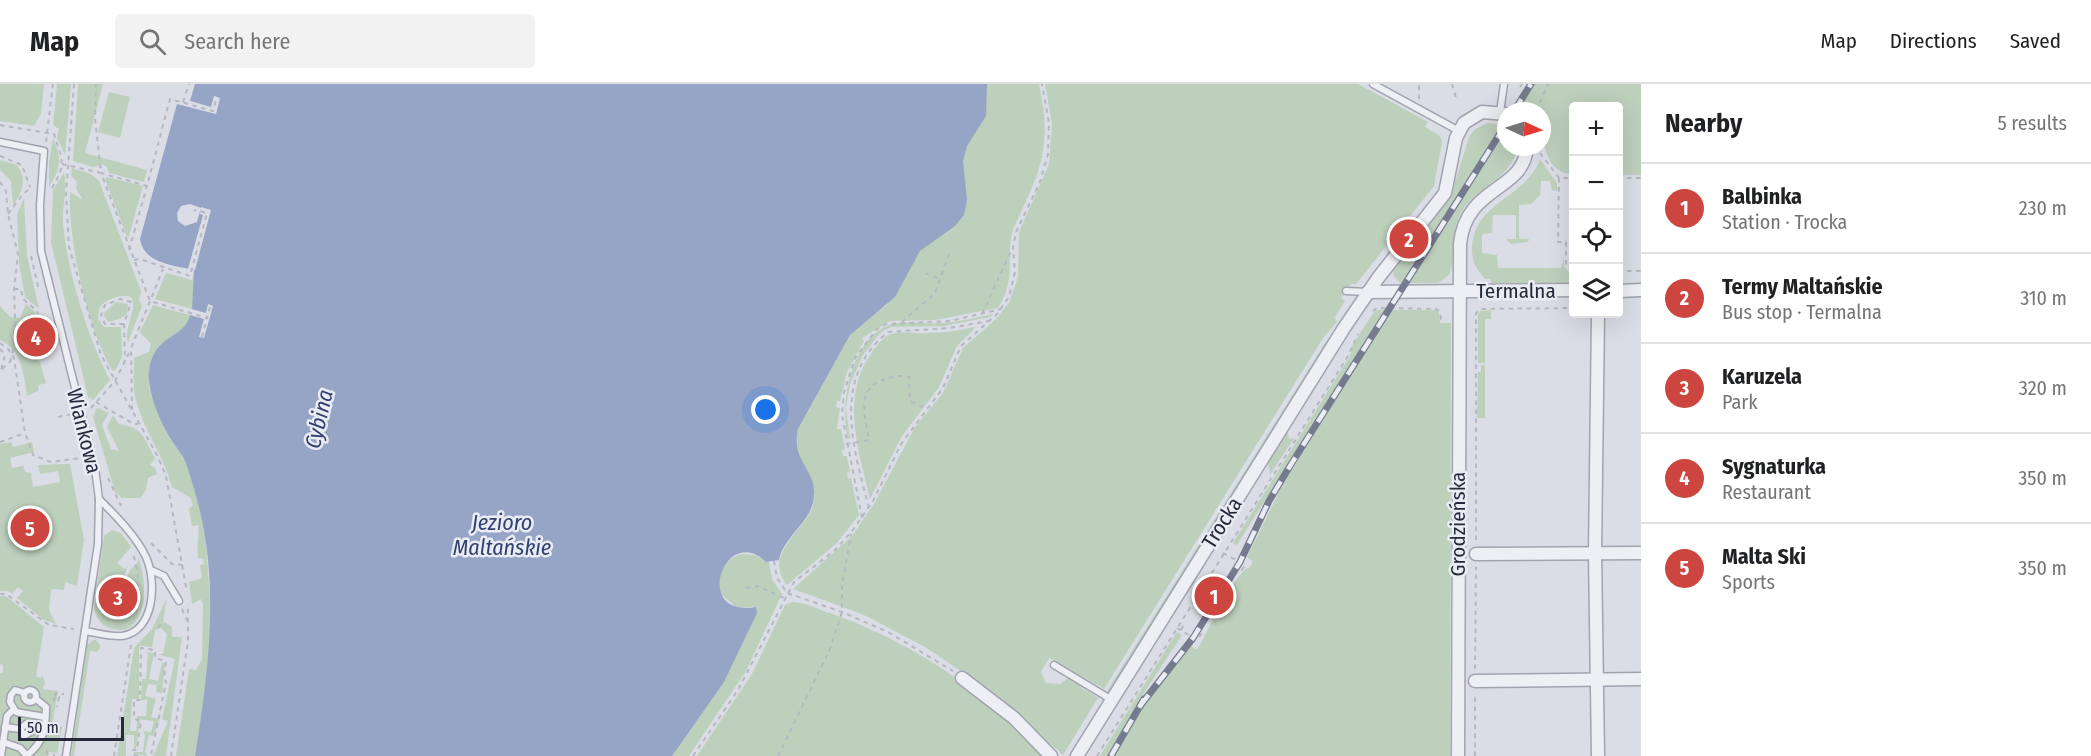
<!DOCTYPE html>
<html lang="en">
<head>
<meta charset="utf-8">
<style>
  :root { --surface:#fff; --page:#f2f2f2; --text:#202124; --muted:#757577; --line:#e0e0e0; --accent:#cc453e }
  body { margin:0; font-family:"Fira Sans Condensed",sans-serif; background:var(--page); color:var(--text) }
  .controls { position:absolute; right:18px; top:18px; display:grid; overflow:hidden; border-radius:6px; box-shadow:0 6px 24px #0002 }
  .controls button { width:54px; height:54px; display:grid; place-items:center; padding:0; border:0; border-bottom:2px solid var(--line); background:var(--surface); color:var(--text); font:30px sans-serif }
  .compass { position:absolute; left:1497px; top:18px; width:54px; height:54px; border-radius:50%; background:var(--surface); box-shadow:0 6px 24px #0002; rotate:94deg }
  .scale { position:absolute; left:18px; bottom:15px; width:106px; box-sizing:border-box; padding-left:6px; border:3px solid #25293b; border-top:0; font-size:16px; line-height:21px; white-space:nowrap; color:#25293b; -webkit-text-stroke:4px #eaecf4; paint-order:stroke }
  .you { position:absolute; left:766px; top:326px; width:21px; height:21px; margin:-15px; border:4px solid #fff; border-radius:50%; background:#1a73e8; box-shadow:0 0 0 9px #1a73e833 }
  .badge { display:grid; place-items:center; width:39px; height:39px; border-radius:50%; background:var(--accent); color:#fff; font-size:20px; font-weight:700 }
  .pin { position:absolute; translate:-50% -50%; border:3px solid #fff; box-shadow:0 2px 6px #0006 }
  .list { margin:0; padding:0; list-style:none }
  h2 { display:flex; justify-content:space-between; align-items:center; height:78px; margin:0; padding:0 24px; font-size:26px }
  h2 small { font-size:20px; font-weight:400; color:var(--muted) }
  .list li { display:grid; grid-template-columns:39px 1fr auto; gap:18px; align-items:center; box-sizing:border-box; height:90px; padding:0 24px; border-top:2px solid var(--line) }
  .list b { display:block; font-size:22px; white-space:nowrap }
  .list p { margin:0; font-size:20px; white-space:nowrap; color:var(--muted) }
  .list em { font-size:20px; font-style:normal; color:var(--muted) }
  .icon { flex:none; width:33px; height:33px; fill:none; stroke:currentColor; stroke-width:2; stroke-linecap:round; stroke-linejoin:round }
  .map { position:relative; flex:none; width:1641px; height:672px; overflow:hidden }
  header { display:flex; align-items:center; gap:36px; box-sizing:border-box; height:84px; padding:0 30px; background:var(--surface); border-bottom:2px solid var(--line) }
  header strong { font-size:28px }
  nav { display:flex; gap:33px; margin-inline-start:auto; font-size:21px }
  .search { width:420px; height:54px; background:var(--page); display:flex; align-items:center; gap:15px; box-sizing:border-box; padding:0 21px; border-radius:6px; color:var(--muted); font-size:22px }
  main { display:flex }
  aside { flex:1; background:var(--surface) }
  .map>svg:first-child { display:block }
  .green { fill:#bdd0bc }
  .water { fill:#96a4c6; fill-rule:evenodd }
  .pier { fill:#dbdde6 }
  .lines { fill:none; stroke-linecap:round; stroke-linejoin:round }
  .lane-casing { stroke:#a1a3af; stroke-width:9 }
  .street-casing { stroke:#a1a3af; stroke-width:15 }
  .path { stroke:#b6b8c0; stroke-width:2; stroke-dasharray:4.5 4.5; stroke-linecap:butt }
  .lane { stroke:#eeeff4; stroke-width:6 }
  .street { stroke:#eeeff4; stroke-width:12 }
  .rail-casing { stroke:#757a8f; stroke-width:7 }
  .rail { stroke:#eaecf4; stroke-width:4.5; stroke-dasharray:14; stroke-linecap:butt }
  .path-bridge { stroke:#b6b8c0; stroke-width:2; stroke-dasharray:4.5 4.5; stroke-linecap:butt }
  .labels { text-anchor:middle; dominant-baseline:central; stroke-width:5; stroke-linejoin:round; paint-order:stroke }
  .street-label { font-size:21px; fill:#25293b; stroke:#eaecf4 }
  .water-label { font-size:22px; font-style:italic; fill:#30406f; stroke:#eaecf4 }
</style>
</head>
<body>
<header>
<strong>Map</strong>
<div class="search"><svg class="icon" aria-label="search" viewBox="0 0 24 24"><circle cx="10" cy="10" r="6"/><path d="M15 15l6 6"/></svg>Search here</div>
<nav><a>Map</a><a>Directions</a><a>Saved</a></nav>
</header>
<main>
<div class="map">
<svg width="1641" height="672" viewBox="0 0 1641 672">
  <rect width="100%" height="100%" fill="#dbdde6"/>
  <!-- green -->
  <g class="green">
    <path d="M0 0H44L41 30 34 42 0 37Z"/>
    <path d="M57 0H71L65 71 57 53 59 45 53 41Z"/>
    <path d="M78 0H103L85 69 147 86 144 98 109 89 107 83 102 80 93 83 73 77Z"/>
    <path d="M969 0H1039C1053 64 1040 88 1013 145 1005 175 1017 195 998 224L935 236 890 237 862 254 864 257 847 288 840 317H837L836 323 840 324 837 345H841L845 365 842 367 843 372H847L850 388 847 389 848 395 851 394 859 431 837 459 787 501C763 471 801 450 812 424 823 395 791 380 798 345L850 251 863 237 886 222 920 167Z"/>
    <path d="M1045 0H1358L1428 38 1425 43 1440 52 1442 58 1434 102 1356 200H1351L1341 214 1345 217 1335 233 1337 238 1323 254 1104 605 1049 574 1041 588 1046 599 1060 600 1068 594 1098 614 1063 671 989 606 925 563 862 530 793 505 852 452 875 418 915 343 943 309 963 264 996 235 1009 219 1018 193 1019 148 1049 80 1052 40Z"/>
    <path d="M1528 0H1641V91H1619L1618 22H1574L1573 90C1542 90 1542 49 1542 27H1532L1523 20 1520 24 1516 18Z"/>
    <path d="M109 8 130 13 120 54 98 48Z"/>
    <path d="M1488 39 1502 41 1403 199H1400L1393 191 1394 184 1450 114 1469 53 1475 45Z"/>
    <path d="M1506 47V63H1517C1515 90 1478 104 1464 124 1448 148 1459 170 1449 191L1438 199H1408Z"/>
    <path d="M53 54C62 75 61 84 49 103V78Z"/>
    <path d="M1540 75 1557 99V107L1552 106 1550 97H1541L1540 111 1531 120 1519 121V155H1529L1528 158 1511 160 1506 155H1516V131H1493L1492 149 1482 150V169L1497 171 1498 184H1561L1564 174V182L1569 188H1573V199H1491V195H1485C1477 186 1472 178 1472 166 1472 118 1526 115 1540 75Z"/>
    <path d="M0 76 17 81C28 97 22 107 13 122L11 97 0 86Z"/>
    <path d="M72 84 91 90 99 97 141 207 139 216 142 222 128 258C121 243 152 202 114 214 107 216 102 219 99 225L98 235 104 243H121L122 273 115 287 112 286C87 242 68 158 70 108L83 116 76 105 77 98 71 91Z"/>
    <path d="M64 89C68 103 62 123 63 139 67 186 88 255 110 296L93 316 88 313 51 158 53 106Z"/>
    <path d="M107 93 143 102 128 155 105 95Z"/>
    <path d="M24 114 27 172 39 225 25 213 19 179 17 130Z"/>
    <path d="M195 186 206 229 155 215 166 189 192 196Z"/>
    <path d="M116 218 128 220 127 230 120 235 108 238 103 230Z"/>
    <path d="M26 220 35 228 37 239 21 242 23 252 40 278 46 299 39 301 38 307 27 312C24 291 22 266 0 256V222L10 233 20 234Z"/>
    <path d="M153 221 190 231 188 239 149 286V304L167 350 175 352 202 405 210 515 215 519 216 543 211 546 210 556 214 557 195 672H176L189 585 196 586 202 575 203 520 201 515 192 520 189 498 202 494 200 481 204 480 203 475 198 474C196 461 200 453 198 441L192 442 189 424 193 422 191 414 172 403C164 372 144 347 136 316 132 304 134 287 134 274L149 268 151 260 140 248Z"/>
    <path d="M1378 226H1385L1237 461 1233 459 1350 272 1353 260 1374 228Z"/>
    <path d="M1391 226H1436L1439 229 1440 239H1451L1450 672H1114L1142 625 1191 562 1197 566C1207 551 1233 489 1250 483L1253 477 1247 473 1281 404Z"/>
    <path d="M1491 226V235H1485V279H1478V231L1480 227Z"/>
    <path d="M993 230 990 233 944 242 891 243 880 249 863 271 850 300 846 324 850 355H848C840 321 849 262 884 243 899 235 926 241 943 239 960 238 976 233 993 230Z"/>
    <path d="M1340 241 1110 609 1107 607 1327 256Z"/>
    <path d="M976 243 957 262 939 303 902 352 870 415C859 366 839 312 873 267 877 262 882 254 889 251 899 246 915 250 926 249 943 249 960 246 976 243Z"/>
    <path d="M1481 281H1485V334H1477L1478 288H1481Z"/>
    <path d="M97 324 109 329 102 341 111 365 119 367 107 343 113 331 119 340C144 344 143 353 155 374L150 381 155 384 157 390 148 394 146 406 140 414H122L115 408 93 333Z"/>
    <path d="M1287 344 1289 355 1294 354 1270 391 1268 376Z"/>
    <path d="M11 358 13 363 32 358 34 368 10 374 12 384 23 382 25 388 31 389 33 403 60 398 58 387 40 390 38 381 70 380 84 456 77 502 65 498 64 506 51 505 49 526 56 540 44 536 17 514 23 507 18 503 12 510 8 507H0V360Z"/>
    <path d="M112 446 121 449 131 463 117 479 125 485 128 481 123 495C104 494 95 510 105 526L118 531 132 526C140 514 138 504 126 496L130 486 138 478V473C146 493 150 535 125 546 109 547 98 541 94 525L104 452Z"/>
    <path d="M741 470 754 471 769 478 772 495 782 510 746 587 689 672H672L756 523 737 524 721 510C716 491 722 477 741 470Z"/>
    <path d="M0 512H6L44 543 36 593 41 594 42 591 45 598 43 605 58 607 52 641 62 643 57 669 49 668 48 672H0V589H3V581L0 580Z"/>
    <path d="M167 514 163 537 172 543V553H182L166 672H153L168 637 162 635 175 575 157 570H163L167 550 161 544 155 546 152 563 139 562V615H132L130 647H136L137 637H140L136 665H134V651H126V672H117L134 564 152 545Z"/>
    <path d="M792 518C803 518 815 524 827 528 906 555 988 607 1043 672H697L752 590 785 521Z"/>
    <path d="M1177 548 1182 551 1137 620 1108 672H1100Z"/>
    <path d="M95 555 101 562 97 568 90 567 74 672H71L87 561Z"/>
    <path d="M142 568 154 569 149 595 158 597 162 579H165L162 609 156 608 157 601 148 600 145 612 156 615 151 633 159 635 154 652 149 651 145 668 148 672 134 670V668H143L145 651 143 647 151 648 154 637 137 635V632H146L147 616H141L142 595H146L148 569Z"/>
  </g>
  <!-- water -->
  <path class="water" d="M195 0H987L986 32 967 62 963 77 967 116 964 131 955 142 920 167 895 213 850 251 798 345C791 378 816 385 814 411 813 438 784 451 779 476L766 478C725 438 691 534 756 523L757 529 724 598 672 672H195C208 591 219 508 200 427 196 411 191 394 186 379 182 369 174 361 169 352 159 335 147 307 149 287 153 250 185 255 190 231L204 235 199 253 204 254 213 222 208 220 206 229 192 225 194 186C174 181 144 180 140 155L177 20 216 30 220 14 214 12 211 23 190 17ZM190 120 201 124 197 138 185 142 178 137 177 129 181 122Z"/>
  <!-- pier -->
  <path class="pier" d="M201 123 211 126 195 186 188 185 203 131 200 130Z"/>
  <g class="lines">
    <defs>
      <g id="lane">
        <path d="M1373 0 1459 47"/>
        <path d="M1500 28 1504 0"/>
        <path d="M0 58 44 67 40 121 41 167 95 384 99 415 98 460 66 672"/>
        <path d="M1346 207 1368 208"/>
        <path d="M151 486 164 492 179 517"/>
        <path d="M85 547C97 549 111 553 122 552 155 547 157 498 146 473 136 452 116 432 99 415"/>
        <path d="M1054 581 1112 616"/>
        <circle cx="30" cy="612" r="6"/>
        <path d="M25 609 15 606 11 611 10 618 16 628 45 633"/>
        <path d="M5 643 20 645 26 640 32 647 24 652 20 645"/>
        <path d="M3 658 20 664 27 672"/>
        <path d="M1 672 7 632 14 625"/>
        <path d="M26 672C44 659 46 644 46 623L36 615"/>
      </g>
      <g id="street">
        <path d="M1618 207 1641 206"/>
        <path d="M1368 208 1574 206"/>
        <path d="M1476 470 1641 469"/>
        <path d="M962 594 1014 634 1051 672"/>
        <path d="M1475 597 1641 595"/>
        <path d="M1077 672 1344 244 1378 194 1445 109 1456 54 1464 39 1482 28 1506 30"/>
        <path d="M1458 672 1460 160C1466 101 1524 108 1527 63"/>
        <path d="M1598 672 1595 469 1598 230"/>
      </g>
    </defs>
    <!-- lane casing -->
    <use href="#lane" class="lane-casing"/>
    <!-- street casing -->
    <use href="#street" class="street-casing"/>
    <!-- path -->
    <g class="path">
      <path d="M74 0 66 111 69 163 101 271 158 373 166 392 187 508"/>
      <path d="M1452 0 1457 17"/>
      <path d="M1520 3 1522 0"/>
      <path d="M1419 15V0"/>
      <path d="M183 18 189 0"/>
      <path d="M1536 27 1548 0"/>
      <path d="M0 41 54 50C62 76 67 79 52 104"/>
      <path d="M46 58 53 0"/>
      <path d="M1540 69 1559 94H1574"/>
      <path d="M0 72 22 81 30 103"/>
      <path d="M62 80 101 89 95 34 96 0"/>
      <path d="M1559 94 1558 158H1566V182L1574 186"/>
      <path d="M1618 94H1641"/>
      <path d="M0 98 6 107 8 130 18 170 14 205 15 234"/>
      <path d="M8 130 23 110 31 104"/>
      <path d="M129 166 147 102"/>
      <path d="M31 172 39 207"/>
      <path d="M134 176 140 175 190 192 207 129 194 126"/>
      <path d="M1618 187H1641"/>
      <path d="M925 189 940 195"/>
      <path d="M14 205H21L23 215 37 227 41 243 51 241"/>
      <path d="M210 223 207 234 150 217 101 89 147 102 170 15 213 27 216 16"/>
      <path d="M1373 227 1377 224 1436 225 1440 228 1441 235H1446"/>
      <path d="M982 230 1012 165"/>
      <path d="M902 238 935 209 949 170"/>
      <path d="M124 240H105L101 231 105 221 120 215 131 218 124 240 125 277"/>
      <path d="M202 253 207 234"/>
      <path d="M0 259 8 265 14 274 25 349 33 371 51 378 81 374"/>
      <path d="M0 265 5 271 1 286"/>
      <path d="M2 285 10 278"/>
      <path d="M96 318 134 340H138"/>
      <path d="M91 324 115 297 130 267"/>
      <path d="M132 326 131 264 163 185"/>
      <path d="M58 333 72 330"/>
      <path d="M0 358 25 349"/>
      <path d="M846 360 869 356C865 332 855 303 886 295 894 292 901 291 909 293L910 317 924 324"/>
      <path d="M108 394 121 422"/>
      <path d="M869 424C853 363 831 294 888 248L950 244 988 237"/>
      <path d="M862 434 842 331 844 308 855 274 877 245 886 240 950 237 1001 225"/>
      <path d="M1476 456V229L1481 225 1574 224"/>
      <path d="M151 459 172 480 183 481"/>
      <path d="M1223 469 1245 481 1240 489"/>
      <path d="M134 472 138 492 136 529"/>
      <path d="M774 477 777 494 787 509 842 528 888 548 953 587"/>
      <path d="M746 504 758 502 784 514"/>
      <path d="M0 510H6L49 541 74 545"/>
      <path d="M182 525 188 539"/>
      <path d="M158 544 163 536"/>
      <path d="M1177 544 1197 556 1202 549"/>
      <path d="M1181 546 1185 539"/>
      <path d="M1475 585 1476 483"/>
      <path d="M55 612 56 609 64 610"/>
      <path d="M54 617 55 612 59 613 57 623"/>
      <path d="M47 667V670L55 671"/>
      <path d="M114 672 131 561"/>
      <path d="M138 672 133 671V666H137L141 637 134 635V616H140L141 564 155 566V574L166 577 164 594 166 598 151 672"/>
      <path d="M171 672 188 557V520"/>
      <path d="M693 672 738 606 794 498 834 467 853 446 873 417 901 360 943 304 961 262 997 230 1009 213 1015 188 1013 164 1016 148 1040 98 1048 70 1049 39 1042 0"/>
      <path d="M778 672 830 565 842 528V502L851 450"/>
      <path d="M1097 672 1348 272 1358 250"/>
      <path d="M1475 672V609"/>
    </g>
    <!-- lane -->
    <use href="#lane" class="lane"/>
    <!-- street -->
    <use href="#street" class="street"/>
    <defs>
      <g id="rail">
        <path d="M1514 27 1531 0"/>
        <path d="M1140 622 1193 554 1240 478 1269 417 1290 382 1506 40"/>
        <path d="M1111 672 1144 615"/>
      </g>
    </defs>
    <!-- rail casing -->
    <use href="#rail" class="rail-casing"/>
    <!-- rail -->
    <use href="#rail" class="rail"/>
    <!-- path-bridge -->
    <path class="path-bridge" d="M10 278 14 262 15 234"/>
  </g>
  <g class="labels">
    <!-- street labels -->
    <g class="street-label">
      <text x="1516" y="207">Termalna</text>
      <text transform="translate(84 347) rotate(76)">Wiankowa</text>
      <text transform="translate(1222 439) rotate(-58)">Trocka</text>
      <text transform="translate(1458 440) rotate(-90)">Grodzieńska</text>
    </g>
    <!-- water labels -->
    <g class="water-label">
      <text transform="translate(319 335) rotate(-77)">Cybina</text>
      <text x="502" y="438">Jezioro<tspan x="502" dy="25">Maltańskie</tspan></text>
    </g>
  </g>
</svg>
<div class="controls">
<button>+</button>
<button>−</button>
<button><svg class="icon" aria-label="locate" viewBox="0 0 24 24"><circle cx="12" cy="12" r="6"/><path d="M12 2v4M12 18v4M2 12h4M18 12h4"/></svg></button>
<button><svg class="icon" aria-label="layers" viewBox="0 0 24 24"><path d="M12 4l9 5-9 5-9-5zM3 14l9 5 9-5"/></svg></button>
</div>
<svg class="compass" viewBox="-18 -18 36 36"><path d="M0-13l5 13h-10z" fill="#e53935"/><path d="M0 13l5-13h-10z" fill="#757577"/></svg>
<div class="scale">50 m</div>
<div class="you"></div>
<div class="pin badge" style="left:1214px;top:512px">1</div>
<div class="pin badge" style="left:1409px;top:155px">2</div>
<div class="pin badge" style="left:118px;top:513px">3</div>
<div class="pin badge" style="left:36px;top:253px">4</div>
<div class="pin badge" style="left:30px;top:444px">5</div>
</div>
<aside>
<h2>Nearby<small>5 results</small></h2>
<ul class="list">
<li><span class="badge">1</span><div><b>Balbinka</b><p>Station · Trocka</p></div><em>230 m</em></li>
<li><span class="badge">2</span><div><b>Termy Maltańskie</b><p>Bus stop · Termalna</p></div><em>310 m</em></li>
<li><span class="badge">3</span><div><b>Karuzela</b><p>Park</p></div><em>320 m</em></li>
<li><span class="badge">4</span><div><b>Sygnaturka</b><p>Restaurant</p></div><em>350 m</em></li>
<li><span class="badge">5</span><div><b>Malta Ski</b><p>Sports</p></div><em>350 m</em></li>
</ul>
</aside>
</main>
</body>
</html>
